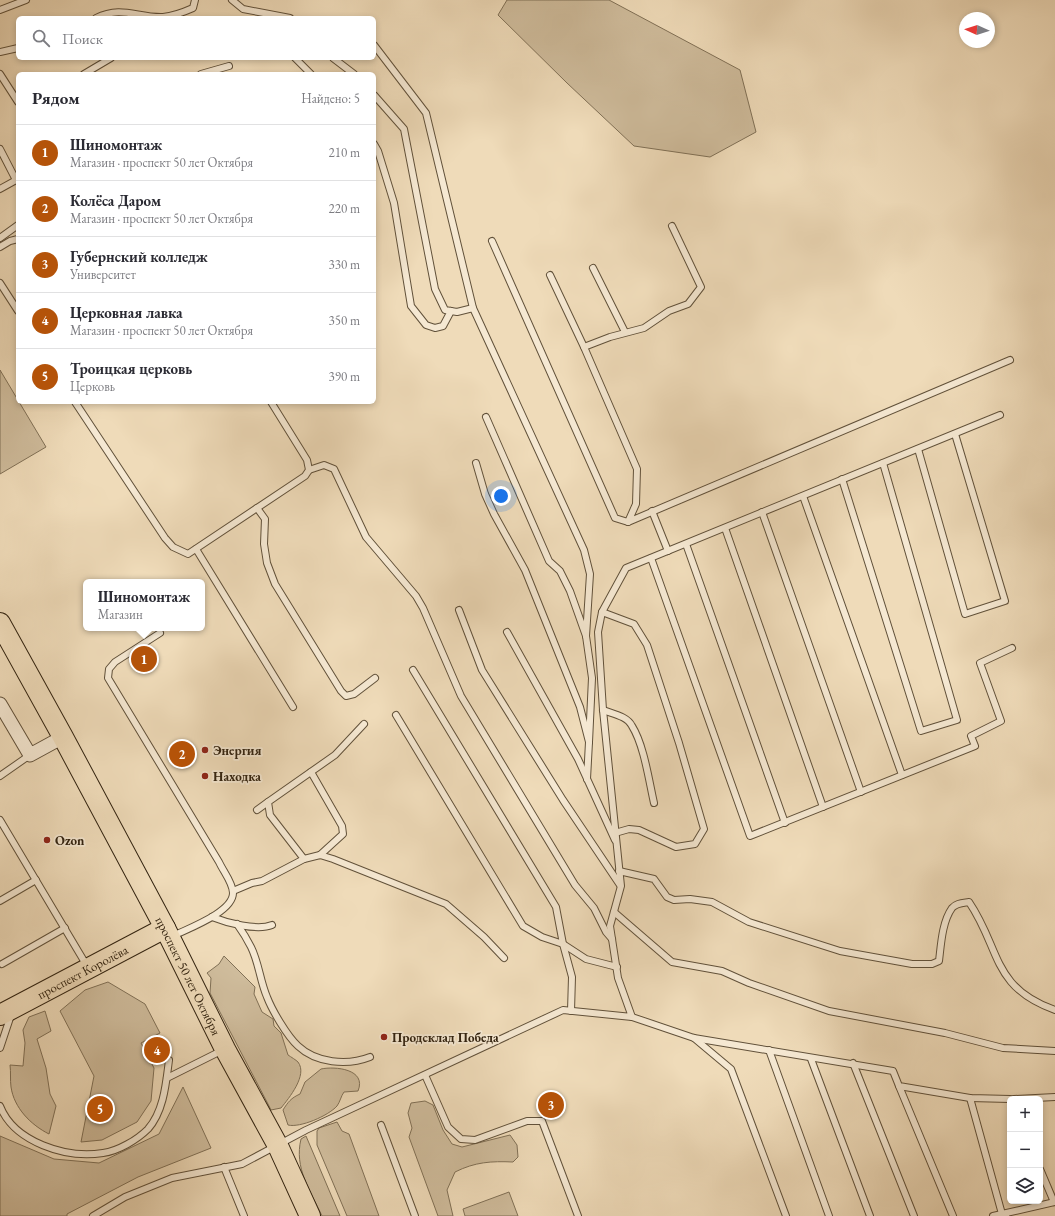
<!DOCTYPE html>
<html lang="ru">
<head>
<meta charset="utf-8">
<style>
  :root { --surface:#fff; --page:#f7f7f7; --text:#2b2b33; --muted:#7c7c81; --line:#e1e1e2; --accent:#b45309 }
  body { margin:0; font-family:"EB Garamond",serif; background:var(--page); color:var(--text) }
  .controls { position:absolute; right:12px; bottom:12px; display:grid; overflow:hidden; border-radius:6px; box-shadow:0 2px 6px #0003 }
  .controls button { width:36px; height:36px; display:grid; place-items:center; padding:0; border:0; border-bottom:1px solid var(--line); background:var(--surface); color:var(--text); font:20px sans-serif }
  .compass { position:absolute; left:959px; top:12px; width:36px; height:36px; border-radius:50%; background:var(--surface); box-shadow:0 2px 6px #0003; rotate:273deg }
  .you { position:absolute; left:501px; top:496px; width:14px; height:14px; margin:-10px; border:3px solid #fff; border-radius:50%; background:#1a73e8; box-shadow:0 0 0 6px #1a73e833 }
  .badge { display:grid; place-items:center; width:26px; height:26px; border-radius:50%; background:var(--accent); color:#fff; font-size:13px; font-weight:700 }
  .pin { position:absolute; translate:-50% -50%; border:2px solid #fff; box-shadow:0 1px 4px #0006 }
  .popup { position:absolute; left:83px; top:579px; width:122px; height:52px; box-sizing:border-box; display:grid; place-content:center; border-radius:6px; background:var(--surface); filter:drop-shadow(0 1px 3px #0005); font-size:13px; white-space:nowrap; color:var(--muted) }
  .popup b { font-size:15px; color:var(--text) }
  .popup::after { content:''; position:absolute; left:50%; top:100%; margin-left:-8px; border:8px solid transparent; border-top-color:var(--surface) }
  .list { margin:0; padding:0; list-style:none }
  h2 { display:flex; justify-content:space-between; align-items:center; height:52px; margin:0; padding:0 16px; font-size:17px }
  h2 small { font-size:13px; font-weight:400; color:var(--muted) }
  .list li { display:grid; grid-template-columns:26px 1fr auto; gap:12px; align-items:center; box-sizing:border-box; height:56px; padding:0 16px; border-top:1px solid var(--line) }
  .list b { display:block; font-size:15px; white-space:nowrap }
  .list p { margin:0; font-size:13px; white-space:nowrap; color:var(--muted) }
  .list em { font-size:13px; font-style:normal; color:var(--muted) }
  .icon { flex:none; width:22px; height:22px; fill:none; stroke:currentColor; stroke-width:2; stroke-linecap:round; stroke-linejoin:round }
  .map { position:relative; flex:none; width:1055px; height:1216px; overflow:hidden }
  .search { position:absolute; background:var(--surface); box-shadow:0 2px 6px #0003; left:16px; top:16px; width:360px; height:44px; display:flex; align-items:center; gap:10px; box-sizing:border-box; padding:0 14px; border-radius:6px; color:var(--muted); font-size:15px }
  .panel { position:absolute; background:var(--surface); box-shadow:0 2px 6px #0003; left:16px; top:72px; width:360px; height:332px; border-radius:6px }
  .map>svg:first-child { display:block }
  .green { fill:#cfbc9c; stroke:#807056 }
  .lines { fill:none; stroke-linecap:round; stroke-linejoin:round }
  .service-casing { stroke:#61513a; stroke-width:8 }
  .minor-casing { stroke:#61513a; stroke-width:15 }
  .primary-casing { stroke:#322310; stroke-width:22 }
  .service { stroke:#f5e8d2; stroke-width:6 }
  .minor { stroke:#f5e8d2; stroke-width:13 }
  .primary { stroke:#efdbb9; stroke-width:20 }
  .poi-dot { fill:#8f2418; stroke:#f5e8d2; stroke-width:1.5 }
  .labels { text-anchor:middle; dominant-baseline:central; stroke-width:3.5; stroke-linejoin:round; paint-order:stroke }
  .poi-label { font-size:13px; font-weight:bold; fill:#322310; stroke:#f5e8d2; text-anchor:start }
  .street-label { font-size:13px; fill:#322310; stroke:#f5e8d2 }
</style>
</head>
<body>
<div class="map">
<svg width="1055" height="1216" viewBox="0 0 1055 1216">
  <rect width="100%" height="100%" fill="#efdbb9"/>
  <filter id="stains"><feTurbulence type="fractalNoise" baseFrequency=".005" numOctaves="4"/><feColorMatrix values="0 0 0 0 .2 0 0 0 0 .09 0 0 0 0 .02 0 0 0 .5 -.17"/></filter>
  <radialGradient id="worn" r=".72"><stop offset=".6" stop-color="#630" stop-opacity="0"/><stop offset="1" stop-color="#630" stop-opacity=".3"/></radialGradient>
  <!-- green -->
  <g class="green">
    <path d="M507 0H609L740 70 756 132 710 157 634 146 567 83 498 15Z"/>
    <path d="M0 370 46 447 0 474Z"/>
    <path d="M224 956 255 987 254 994 262 1012 273 1019 274 1026 281 1033 288 1055C291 1057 296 1060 298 1062 308 1075 289 1098 281 1108L271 1110 268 1104 210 993 211 978 207 973 219 964Z"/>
    <path d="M108 982 145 1004 160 1033 141 1043 154 1068 151 1101 137 1122 102 1140 81 1142 94 1076 60 1011 85 990Z"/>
    <path d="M45 1011 51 1031 37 1039 46 1068 50 1094 56 1106 49 1134C31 1125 14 1108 11 1087 10 1080 11 1072 10 1065L23 1066 25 1043 23 1030 29 1017Z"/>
    <path d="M321 1069C335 1066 367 1069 358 1091L344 1092C341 1096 340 1102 337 1106 328 1116 300 1128 288 1125L283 1110C288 1102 291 1098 300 1094L305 1082Z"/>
    <path d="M183 1087 211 1148 138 1177 67 1214V1216H0V1136L54 1159 99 1163 159 1134Z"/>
    <path d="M425 1101 433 1105 443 1130 452 1144 462 1147 510 1135 517 1145 518 1157 513 1162C491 1161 475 1162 455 1172L447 1190 453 1216H438L409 1137 412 1128 408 1113 411 1103Z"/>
    <path d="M337 1122 342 1131 349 1134 379 1216H347L317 1145V1131L319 1128Z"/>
    <path d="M306 1136 340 1216H322C310 1190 294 1168 301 1139Z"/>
    <path d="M509 1192 518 1216H465L463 1209Z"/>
  </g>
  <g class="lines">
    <defs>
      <g id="service">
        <path d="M232 0 243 9 290 18"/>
        <path d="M0 10 26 0"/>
        <path d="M96 18C122 5 137 18 163 17 174 16 184 12 193 8L195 0"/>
        <path d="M374 45 426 113 473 308 584 550 590 574 586 636"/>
        <path d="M0 52 18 48"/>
        <path d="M295 58 311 74"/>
        <path d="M333 58 354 74"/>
        <path d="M0 74 18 102"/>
        <path d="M84 74 111 58"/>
        <path d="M201 74 229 66"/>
        <path d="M374 95 404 129 435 289 445 310 457 312 473 308"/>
        <path d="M374 144 378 151 394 203 411 306 426 325 435 328 443 326 451 311"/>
        <path d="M0 149 16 180"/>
        <path d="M0 189 18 179"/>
        <path d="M0 238 18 225"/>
        <path d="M492 241 615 518 628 522"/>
        <path d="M0 247 10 241 18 239"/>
        <path d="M593 268 625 332"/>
        <path d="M550 275 584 347 637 469 636 504 628 522 1010 360"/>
        <path d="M0 283 18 311"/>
        <path d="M584 347 610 337 644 328 669 311 688 304 701 287 672 226"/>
        <path d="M75 402 165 538 173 547 188 554 305 476 309 470 307 460 271 402"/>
        <path d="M486 417 549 561 560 571 570 591 586 636 592 678 589 742"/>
        <path d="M918 449 965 614 1005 601 955 434"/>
        <path d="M476 463 485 494 494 514 525 570 580 707 589 742 587 779"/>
        <path d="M309 470 324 465 334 469 366 537 416 596 423 608 461 696 575 885 594 908 606 932 612 939"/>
        <path d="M842 479 921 731 957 720 883 463"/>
        <path d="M803 496 902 775"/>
        <path d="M257 508 265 519 264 544 267 563 275 584 341 691 346 696 354 694 375 678"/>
        <path d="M652 511 668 551"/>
        <path d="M762 512 861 792"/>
        <path d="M725 528 823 807"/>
        <path d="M686 544 785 823"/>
        <path d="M196 549 293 707"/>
        <path d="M651 558 750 836 975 746 971 736 1001 721 980 663 1012 648"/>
        <path d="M459 610 482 670 563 800 620 885"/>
        <path d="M602 612 634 624 647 645 679 743 704 829 695 844 676 847 639 830 629 829 615 833"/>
        <path d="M507 632 578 759 615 840"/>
        <path d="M160 633 115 662 109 669 108 678 219 862C223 871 233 883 233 893 233 912 189 928 173 936"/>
        <path d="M413 670 556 907 563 944 572 977 571 1011"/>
        <path d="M603 710C613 714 627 716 632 726 644 745 649 781 654 803"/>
        <path d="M396 715 523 926 542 937 563 944 586 959 617 967"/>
        <path d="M311 772 342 826 343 834 320 855"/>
        <path d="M0 776 30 755"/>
        <path d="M257 810 268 802"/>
        <path d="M0 820 87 966"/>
        <path d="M304 859 320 855 333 859 446 904 484 937 504 958"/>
        <path d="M619 871 654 879 667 897 674 900 690 899 712 902 749 922 840 951 912 964H932L939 961C941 945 942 922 952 908 956 903 963 903 969 902 1001 949 991 987 1055 1010"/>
        <path d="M233 891 252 883 262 881 304 859 270 815 268 802 335 755 364 724"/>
        <path d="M0 901 36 880"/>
        <path d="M614 912 672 962 722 971 749 983 829 1011 945 1033 1003 1048 1055 1051"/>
        <path d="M212 917C227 923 257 931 272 925"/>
        <path d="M237 924C242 931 247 939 251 947 259 963 260 981 267 997 272 1010 287 1036 298 1046 316 1063 347 1066 370 1057"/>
        <path d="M2 964 65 928"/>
        <path d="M632 1017 694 1038 893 1071 899 1086 970 1098 1010 1099"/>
        <path d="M694 1038 731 1069 786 1216"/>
        <path d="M0 1048 11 1015"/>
        <path d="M769 1050 829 1216"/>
        <path d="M811 1059 870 1216"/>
        <path d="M853 1063 914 1216"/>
        <path d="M425 1075 448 1127 461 1139 475 1140 527 1121H542L578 1216"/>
        <path d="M167 1078 223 1050"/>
        <path d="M899 1086 953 1216"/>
        <path d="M970 1098 1002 1214 1006 1216"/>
        <path d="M1014 1099 1055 1097"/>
        <path d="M0 1106C14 1142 66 1159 103 1153 118 1151 137 1140 148 1129 164 1111 166 1083 169 1060"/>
        <path d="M381 1125 415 1216"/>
        <path d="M224 1167 244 1216"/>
        <path d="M1040 1169 1054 1202"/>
        <path d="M93 1216 125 1197 172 1178 242 1164 306 1130 563 1010 632 1017 618 978 610 926 621 886 603 710 598 632 602 612 626 568 1000 415"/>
        <path d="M993 1216 1055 1202"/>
      </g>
      <path id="minor" d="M0 704 30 755 63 737"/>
      <g id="primary">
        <path id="s1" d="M0 623 63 737 165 928 225 1049 278 1146 310 1216"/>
        <path id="s2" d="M0 1015 165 928"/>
      </g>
    </defs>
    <!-- service casing -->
    <use href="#service" class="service-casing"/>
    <!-- minor casing -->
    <use href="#minor" class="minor-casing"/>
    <!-- primary casing -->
    <use href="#primary" class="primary-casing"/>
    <!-- service -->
    <use href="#service" class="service"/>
    <!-- minor -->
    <use href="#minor" class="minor"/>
    <!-- primary -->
    <use href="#primary" class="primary"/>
  </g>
  <!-- markers -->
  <g class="poi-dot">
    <circle cx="205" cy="750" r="4"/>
    <circle cx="205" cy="776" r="4"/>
    <circle cx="47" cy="840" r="4"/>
    <circle cx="384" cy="1037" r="4"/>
  </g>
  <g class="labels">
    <!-- poi labels -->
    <g class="poi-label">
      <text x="213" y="750">Энергия</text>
      <text x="213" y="776">Находка</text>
      <text x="55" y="840">Ozon</text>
      <text x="392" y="1037">Продсклад Победа</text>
    </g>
    <!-- street labels -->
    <g class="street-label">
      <text stroke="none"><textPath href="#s2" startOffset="93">проспект Королёва</textPath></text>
      <text stroke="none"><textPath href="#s1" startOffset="400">проспект 50 лет Октября</textPath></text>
    </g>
  </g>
  <rect width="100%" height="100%" filter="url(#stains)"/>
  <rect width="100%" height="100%" fill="url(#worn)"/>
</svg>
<div class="controls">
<button>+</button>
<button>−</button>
<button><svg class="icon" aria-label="layers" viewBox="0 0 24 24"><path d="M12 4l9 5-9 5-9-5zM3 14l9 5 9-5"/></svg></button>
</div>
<svg class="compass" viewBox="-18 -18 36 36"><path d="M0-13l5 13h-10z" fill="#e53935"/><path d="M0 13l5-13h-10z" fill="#7c7c81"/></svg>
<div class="you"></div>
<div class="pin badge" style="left:144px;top:659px">1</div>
<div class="popup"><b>Шиномонтаж</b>Магазин</div>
<div class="pin badge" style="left:182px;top:754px">2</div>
<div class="pin badge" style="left:551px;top:1105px">3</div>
<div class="pin badge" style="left:157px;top:1050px">4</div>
<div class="pin badge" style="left:100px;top:1109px">5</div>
<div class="search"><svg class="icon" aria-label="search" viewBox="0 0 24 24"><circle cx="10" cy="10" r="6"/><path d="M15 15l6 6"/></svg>Поиск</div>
<section class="panel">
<h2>Рядом<small>Найдено: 5</small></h2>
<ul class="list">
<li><span class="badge">1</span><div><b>Шиномонтаж</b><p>Магазин · проспект 50 лет Октября</p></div><em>210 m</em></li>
<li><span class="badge">2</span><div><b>Колёса Даром</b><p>Магазин · проспект 50 лет Октября</p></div><em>220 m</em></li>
<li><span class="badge">3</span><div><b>Губернский колледж</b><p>Университет</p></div><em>330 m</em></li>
<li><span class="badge">4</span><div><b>Церковная лавка</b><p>Магазин · проспект 50 лет Октября</p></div><em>350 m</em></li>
<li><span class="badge">5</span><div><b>Троицкая церковь</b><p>Церковь</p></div><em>390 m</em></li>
</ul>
</section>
</div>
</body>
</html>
